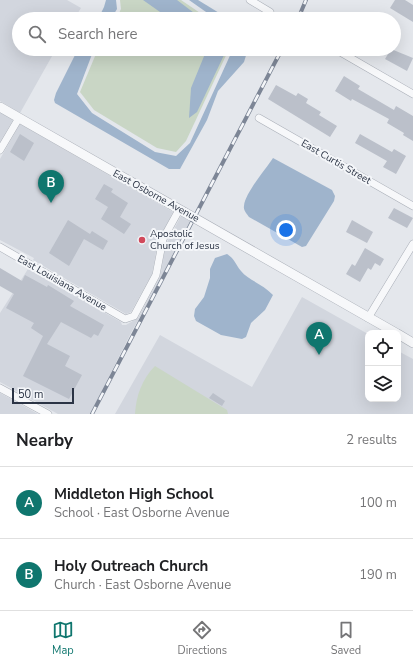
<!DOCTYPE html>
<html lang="en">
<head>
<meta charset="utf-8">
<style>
  :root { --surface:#fff; --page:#f2f2f2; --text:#202124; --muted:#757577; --line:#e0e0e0; --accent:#0f766e }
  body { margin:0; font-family:"Nunito Sans",sans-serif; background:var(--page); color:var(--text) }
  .controls { position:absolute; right:12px; bottom:12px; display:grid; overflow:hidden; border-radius:8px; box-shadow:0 4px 16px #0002 }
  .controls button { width:36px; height:36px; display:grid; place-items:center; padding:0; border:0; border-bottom:1px solid var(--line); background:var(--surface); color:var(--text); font:20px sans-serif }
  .scale { position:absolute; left:12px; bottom:10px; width:62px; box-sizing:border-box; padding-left:4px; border:2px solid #2b3445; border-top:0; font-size:11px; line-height:14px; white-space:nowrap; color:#2b3445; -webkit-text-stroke:3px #f4f6f9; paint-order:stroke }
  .you { position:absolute; left:286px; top:230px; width:14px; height:14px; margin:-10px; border:3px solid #fff; border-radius:50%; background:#1a73e8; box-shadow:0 0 0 6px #1a73e833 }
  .badge { display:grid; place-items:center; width:26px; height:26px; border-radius:50%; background:var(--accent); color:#fff; font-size:13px; font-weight:700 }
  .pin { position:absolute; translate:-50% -33px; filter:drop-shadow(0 1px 2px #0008) }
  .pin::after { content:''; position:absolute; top:21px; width:14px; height:12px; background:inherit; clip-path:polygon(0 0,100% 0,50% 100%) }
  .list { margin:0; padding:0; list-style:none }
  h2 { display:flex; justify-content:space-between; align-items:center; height:52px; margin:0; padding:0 16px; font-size:17px }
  h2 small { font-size:13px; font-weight:400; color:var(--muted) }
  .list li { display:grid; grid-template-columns:26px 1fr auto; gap:12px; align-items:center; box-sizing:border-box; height:72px; padding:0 16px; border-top:1px solid var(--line) }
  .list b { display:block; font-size:15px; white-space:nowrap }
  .list p { margin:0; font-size:13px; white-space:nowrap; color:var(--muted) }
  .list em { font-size:13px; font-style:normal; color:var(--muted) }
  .icon { flex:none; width:22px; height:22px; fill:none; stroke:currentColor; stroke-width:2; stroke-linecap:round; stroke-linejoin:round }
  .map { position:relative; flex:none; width:413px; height:414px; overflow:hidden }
  .search { position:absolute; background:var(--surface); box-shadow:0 4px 16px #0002; left:12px; right:12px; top:12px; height:44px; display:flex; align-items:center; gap:10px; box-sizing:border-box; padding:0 14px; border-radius:22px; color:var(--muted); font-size:15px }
  .sheet { height:196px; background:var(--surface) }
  nav { display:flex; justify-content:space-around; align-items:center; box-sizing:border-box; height:56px; border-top:1px solid var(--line); background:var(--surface); font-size:11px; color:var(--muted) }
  nav a { display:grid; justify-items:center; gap:2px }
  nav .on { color:var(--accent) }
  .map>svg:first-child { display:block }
  .built { fill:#d2d6de }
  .green { fill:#c9d6c5 }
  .water { fill:#9fb4cc }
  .building { fill:#bbc0ca }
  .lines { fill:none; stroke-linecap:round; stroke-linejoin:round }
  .minor-casing { stroke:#a9aeb7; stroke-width:8 }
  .tertiary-casing { stroke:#a9aeb7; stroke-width:10 }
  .minor { stroke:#f7f8fa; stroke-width:7 }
  .tertiary { stroke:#f7f8fa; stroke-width:9 }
  .rail-casing { stroke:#7d8696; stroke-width:4 }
  .rail { stroke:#f4f6f9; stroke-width:2.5; stroke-dasharray:8; stroke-linecap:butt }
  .poi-dot { fill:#d1495b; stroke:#f4f6f9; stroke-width:1.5 }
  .labels { text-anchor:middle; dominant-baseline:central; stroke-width:4; stroke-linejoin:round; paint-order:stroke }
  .street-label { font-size:10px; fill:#2b3445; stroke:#f4f6f9 }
  .poi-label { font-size:10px; fill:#2b3445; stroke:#f4f6f9; text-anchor:start }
</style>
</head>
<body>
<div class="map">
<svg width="413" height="414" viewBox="0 0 413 414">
  <rect width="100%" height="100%" fill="#e4e7ec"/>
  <!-- built -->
  <g class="built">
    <path d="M0 0H67L81 8 74 19H19V49H56L20 113 0 101Z"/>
    <path d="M0 112 13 120 0 142Z"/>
    <path d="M20 124 173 212 158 242 152 274 131 312 126 314 33 260 34 258 0 240V159Z"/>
    <path d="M181 216 193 223 132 331 90 414H58L0 382V313L28 269 121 322 122 325H126L138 318 160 277 166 244Z"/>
    <path d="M302 297 368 334V399H398V351L413 359V414H115L160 335 252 387Z"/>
    <path d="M0 393 38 414H0Z"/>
  </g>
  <!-- green -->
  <g class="green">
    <path d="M120 0H181L209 19H116L121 9Z"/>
    <path d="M98 49H229L186 141 176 152 157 148 94 110 80 92Z"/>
    <path d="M155 366 227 410 228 414H135C136 396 142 379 155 366Z"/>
  </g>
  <!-- water -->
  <g class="water">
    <path d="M106 0H116L117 9 111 19H98L104 7Z"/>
    <path d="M143 0H177L202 19H170Z"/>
    <path d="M189 0H198L229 19H216Z"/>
    <path d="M78 49H94L77 94 92 113 155 152 176 156 190 143 233 49H248L244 62 218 91 207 120 180 169H169L55 103 54 100 56 93Z"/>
    <path d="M207 49H225V53L197 112 189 118 191 88Z"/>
    <path d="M273 158 332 190 335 196 334 201 306 246 302 247 249 217C247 214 243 210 244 206 245 193 266 169 273 158Z"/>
    <path d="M227 254C235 259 235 264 241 271 248 280 263 284 273 295L265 310 251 323 246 337 242 339 221 335 196 321 194 316 195 309 204 297 210 278V269L215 258Z"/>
  </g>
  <!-- building -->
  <g class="building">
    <path d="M395 0H405L413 5V22L390 8Z"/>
    <path d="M391 49 413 58 407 71 385 59Z"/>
    <path d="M344 76 360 86 358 89 394 110 396 106 413 116V141L403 135 404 133 387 123 389 119 352 99 351 101 335 91Z"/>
    <path d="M276 85 296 96 298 93 308 99 306 103 321 112 319 115 337 126 330 137 268 99Z"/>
    <path d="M20 134 34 143 24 161 10 152Z"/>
    <path d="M360 134 392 152 394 149 406 156 396 174 383 167 387 161 355 143Z"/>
    <path d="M104 184 113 189 111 192 128 203 120 217 131 224 124 234 101 219 108 207 95 199Z"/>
    <path d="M394 208 413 218 407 228 388 218Z"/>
    <path d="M68 220 90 234 92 231 108 241 103 250 84 239 69 266 49 253Z"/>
    <path d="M352 220 373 232 367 243 346 232Z"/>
    <path d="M365 248 384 259 380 266 375 263 371 270 368 268 360 282 346 274 352 264 355 266Z"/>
    <path d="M0 268 22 281 25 275 47 287 48 285 74 301 70 306 104 325 98 336 94 334 91 338 61 322 47 344 70 356 65 366 82 375 69 399 23 376 43 336 31 328 34 323 6 308 14 294 0 286Z"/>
    <path d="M213 393 225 401 222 406 209 398Z"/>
  </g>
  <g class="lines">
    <defs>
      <g id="minor">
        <path d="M250 0 270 12"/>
        <path d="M335 49 413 94"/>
        <path d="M259 118 413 206"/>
        <path d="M0 150 19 118"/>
        <path d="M0 247 125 319 134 316 156 275 163 239 179 210"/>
        <path d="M368 318 413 244"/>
        <path d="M0 388 48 414"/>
      </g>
      <g id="tertiary">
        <path d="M0 107 396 333"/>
        <path d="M398 334 413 343"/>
      </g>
    </defs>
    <!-- minor casing -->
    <use href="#minor" class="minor-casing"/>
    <!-- tertiary casing -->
    <use href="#tertiary" class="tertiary-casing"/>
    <!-- minor -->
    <use href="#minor" class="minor"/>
    <!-- tertiary -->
    <use href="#tertiary" class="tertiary"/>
    <defs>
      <g id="rail">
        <path d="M298 19 306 0"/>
        <path d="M92 414 282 49"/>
      </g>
    </defs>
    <!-- rail casing -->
    <use href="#rail" class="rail-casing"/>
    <!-- rail -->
    <use href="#rail" class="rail"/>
  </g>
  <!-- markers -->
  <circle class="poi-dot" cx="142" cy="240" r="4"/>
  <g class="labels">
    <!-- street labels -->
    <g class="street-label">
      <text transform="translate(336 162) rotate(30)">East Curtis Street</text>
      <text transform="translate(156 196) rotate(29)">East Osborne Avenue</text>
      <text transform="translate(62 283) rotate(30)">East Louisiana Avenue</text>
    </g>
    <!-- poi labels -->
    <g class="poi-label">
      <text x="150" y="234">Apostolic<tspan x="150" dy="12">Church of Jesus</tspan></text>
    </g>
  </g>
</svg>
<div class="controls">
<button><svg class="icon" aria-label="locate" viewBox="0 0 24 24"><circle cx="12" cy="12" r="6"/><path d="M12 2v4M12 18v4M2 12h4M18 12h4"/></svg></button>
<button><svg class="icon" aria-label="layers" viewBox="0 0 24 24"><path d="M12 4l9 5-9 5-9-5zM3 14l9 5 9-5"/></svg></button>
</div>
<div class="scale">50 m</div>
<div class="you"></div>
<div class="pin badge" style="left:319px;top:355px">A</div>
<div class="pin badge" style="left:51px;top:203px">B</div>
<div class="search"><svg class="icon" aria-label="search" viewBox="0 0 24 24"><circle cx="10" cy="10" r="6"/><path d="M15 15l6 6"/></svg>Search here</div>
</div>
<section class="sheet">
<h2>Nearby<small>2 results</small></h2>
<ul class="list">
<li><span class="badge">A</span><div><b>Middleton High School</b><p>School · East Osborne Avenue</p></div><em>100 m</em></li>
<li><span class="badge">B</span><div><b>Holy Outreach Church</b><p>Church · East Osborne Avenue</p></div><em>190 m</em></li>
</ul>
</section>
<nav>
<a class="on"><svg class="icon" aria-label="map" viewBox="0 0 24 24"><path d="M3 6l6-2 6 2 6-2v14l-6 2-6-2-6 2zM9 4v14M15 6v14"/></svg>Map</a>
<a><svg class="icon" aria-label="directions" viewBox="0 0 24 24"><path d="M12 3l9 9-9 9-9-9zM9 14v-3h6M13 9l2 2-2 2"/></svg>Directions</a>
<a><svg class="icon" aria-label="saved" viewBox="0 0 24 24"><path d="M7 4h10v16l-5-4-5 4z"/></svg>Saved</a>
</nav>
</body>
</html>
